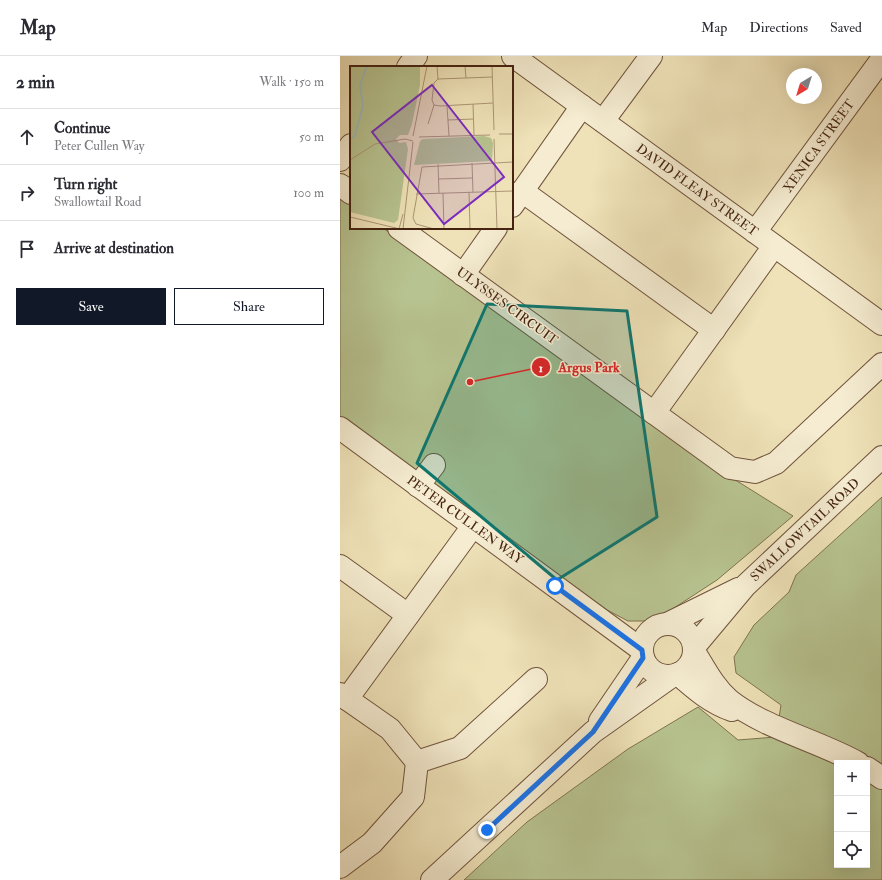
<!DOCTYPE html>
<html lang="en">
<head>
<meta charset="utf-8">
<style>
  :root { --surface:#fff; --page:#f7f7f7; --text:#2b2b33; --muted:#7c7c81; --line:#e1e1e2; --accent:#111827 }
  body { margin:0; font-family:"IM FELL Double Pica",serif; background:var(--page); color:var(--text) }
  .controls { position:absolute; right:12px; bottom:12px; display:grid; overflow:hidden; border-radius:0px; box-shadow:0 4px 16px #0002 }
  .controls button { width:36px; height:36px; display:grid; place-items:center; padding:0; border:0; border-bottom:1px solid var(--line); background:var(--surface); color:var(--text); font:20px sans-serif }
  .compass { position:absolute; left:446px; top:12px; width:36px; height:36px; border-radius:50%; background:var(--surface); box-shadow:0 4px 16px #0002; rotate:218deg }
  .stop { position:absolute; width:12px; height:12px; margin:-9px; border:3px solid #1a73e8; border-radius:50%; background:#fff }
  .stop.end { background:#1a73e8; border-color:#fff; box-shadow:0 1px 4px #0008 }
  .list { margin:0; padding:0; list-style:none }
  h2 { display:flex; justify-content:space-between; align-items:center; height:52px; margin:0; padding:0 16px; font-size:17px }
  h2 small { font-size:13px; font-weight:400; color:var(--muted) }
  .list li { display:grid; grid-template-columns:26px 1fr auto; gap:12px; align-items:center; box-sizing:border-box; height:56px; padding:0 16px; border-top:1px solid var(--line) }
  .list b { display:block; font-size:15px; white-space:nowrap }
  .list p { margin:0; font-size:13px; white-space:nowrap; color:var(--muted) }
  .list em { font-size:13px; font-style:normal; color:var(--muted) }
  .actions { display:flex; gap:8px; padding:12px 16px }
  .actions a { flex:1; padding:9px 0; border:1px solid var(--accent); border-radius:0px; text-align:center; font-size:14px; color:var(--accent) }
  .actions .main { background:var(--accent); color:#fff }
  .icon { flex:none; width:22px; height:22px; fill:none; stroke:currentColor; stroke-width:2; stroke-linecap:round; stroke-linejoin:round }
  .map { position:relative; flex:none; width:542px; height:824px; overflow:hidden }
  header { display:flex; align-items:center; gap:24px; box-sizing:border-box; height:56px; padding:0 20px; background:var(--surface); border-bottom:1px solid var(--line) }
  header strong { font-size:19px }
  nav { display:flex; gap:22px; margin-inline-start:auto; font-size:14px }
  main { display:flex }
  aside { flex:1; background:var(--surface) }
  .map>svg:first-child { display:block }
  .green { fill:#b7c390; stroke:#7e7350; fill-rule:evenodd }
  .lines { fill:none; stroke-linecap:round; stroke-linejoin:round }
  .minor-casing { stroke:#70533b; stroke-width:24 }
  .minor { stroke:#f5ecd1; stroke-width:22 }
  .route { stroke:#1a73e8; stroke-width:5 }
  .marked { fill:#0f766e; fill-opacity:0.2; stroke:#0f766e; stroke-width:3; stroke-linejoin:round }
  .labels { text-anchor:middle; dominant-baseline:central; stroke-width:3; stroke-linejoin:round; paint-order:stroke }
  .street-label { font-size:13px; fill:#452311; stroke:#f5ecd1 }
  .inset-river { fill:none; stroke:#9ebcb9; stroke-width:2 }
  .inset-road { fill:none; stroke:#ab9675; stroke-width:1 }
  .view { fill:#7b2cbf; fill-opacity:0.15; stroke:#7b2cbf; stroke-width:2 }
  .inset-edge { fill:none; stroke:#452311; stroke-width:2 }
  .leader { fill:none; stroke:#d62828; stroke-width:1.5 }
  .callout-dot { fill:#d62828; stroke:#f5ecd1; stroke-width:1.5 }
  .mark-label { font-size:12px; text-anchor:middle; font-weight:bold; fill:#fff }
  .callout-label { font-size:14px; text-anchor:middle; font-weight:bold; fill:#d62828; stroke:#f5ecd1; stroke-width:3; stroke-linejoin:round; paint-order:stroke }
</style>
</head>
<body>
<header>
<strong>Map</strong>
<nav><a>Map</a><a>Directions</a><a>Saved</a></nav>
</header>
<main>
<aside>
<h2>2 min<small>Walk · 150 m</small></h2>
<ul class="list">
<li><svg class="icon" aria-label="ahead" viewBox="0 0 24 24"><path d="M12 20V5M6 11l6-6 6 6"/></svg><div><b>Continue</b><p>Peter Cullen Way</p></div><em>50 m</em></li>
<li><svg class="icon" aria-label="right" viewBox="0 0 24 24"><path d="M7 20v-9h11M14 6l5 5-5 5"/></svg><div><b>Turn right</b><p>Swallowtail Road</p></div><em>100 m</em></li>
<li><svg class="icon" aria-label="arrive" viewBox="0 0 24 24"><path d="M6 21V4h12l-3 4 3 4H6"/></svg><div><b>Arrive at destination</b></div></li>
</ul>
<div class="actions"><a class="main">Save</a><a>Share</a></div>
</aside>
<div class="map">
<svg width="542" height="824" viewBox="0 0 542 824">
  <rect width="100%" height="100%" fill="#efe2b8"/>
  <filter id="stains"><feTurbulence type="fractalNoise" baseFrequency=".005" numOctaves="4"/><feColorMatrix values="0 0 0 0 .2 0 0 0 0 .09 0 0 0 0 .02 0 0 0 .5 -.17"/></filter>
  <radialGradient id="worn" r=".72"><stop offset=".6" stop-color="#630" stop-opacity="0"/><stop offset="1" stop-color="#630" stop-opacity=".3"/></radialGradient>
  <!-- green -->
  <g class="green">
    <path d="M0 142 11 149V172H43L381 415 453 460 377 524 314 565H288L267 554 0 361Z"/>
    <path d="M542 441V824H124L187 766 288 693 358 651 398 684 436 681 441 649 396 617 394 601 414 569 449 536 456 519ZM497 707H527V809H497Z"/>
  </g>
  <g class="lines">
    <defs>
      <g id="minor">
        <path d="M173 0 542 268"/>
        <path d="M68 11 76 0"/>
        <path d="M263 65 311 0"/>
        <path d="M0 104 11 89"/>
        <path d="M0 129 11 137"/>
        <path d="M182 135 374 274"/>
        <path d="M172 150 242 50"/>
        <path d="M59 172 390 412 415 416 436 407 542 308"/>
        <path d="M415 176 542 3"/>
        <path d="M123 219 156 172"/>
        <path d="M314 357 434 190"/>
        <path d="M0 372 302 594"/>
        <path d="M78 430 94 409"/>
        <path d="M0 510 68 559"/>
        <circle cx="328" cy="594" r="26"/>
        <path d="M327 568 398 533"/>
        <path d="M354 591 405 530 542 401"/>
        <path d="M355 597C365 613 374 631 389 644 424 672 479 685 518 707"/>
        <path d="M338 618C355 633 371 647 392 654"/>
        <path d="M0 638 50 673 77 706 73 741 32 787 0 811"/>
        <path d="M7 643 133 470"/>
        <path d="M260 665 303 602"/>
        <path d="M77 706 120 692 196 623"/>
        <path d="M527 712 542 722"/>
        <path d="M92 824 253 676 332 620"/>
      </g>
    </defs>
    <!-- minor casing -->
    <use href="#minor" class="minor-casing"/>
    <!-- minor -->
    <use href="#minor" class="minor"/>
  </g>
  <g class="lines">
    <!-- route -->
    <path class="route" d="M147 774 253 676 303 602 302 594 215 530"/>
  </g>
  <!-- marked area -->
  <path class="marked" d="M147 248 287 255 317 461 217 524 77 407Z"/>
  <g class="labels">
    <!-- street labels -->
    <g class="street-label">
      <text transform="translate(479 90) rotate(-54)">XENICA STREET</text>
      <text transform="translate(357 134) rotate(36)">DAVID FLEAY STREET</text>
      <text transform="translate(167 250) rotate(36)">ULYSSES CIRCUIT</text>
      <text transform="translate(125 464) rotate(36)">PETER CULLEN WAY</text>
      <text transform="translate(465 474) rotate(-43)">SWALLOWTAIL ROAD</text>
    </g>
  </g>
  <!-- overview -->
  <g transform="translate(10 10)">
    <rect width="163" height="163" fill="#efe2b8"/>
    <path d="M0 0H70V19L62 58 58 69H50L46 73 49 77 56 76 58 83 48 154 44 157 0 146ZM134 70 141 72 143 77 142 95 64 99 70 75 73 73Z" fill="#b7c390"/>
    <path class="inset-river" d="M0 73 5 69 13 40 10 19 17 0"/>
    <path class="inset-road" d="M87 0 88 13M115 0 116 12M142 0 144 64M142 11 88 13 84 17 82 34 84 39 90 40 143 37M123 38 124 69M97 40 99 70M98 54 124 53M78 58 84 39M149 68H163M63 70 77 0M69 71 140 69M144 73 147 163M0 94 25 78 55 73 63 75M122 97 123 126M88 98 89 127M89 113 122 112M119 126 120 163M93 127 94 163M66 128 163 125M0 151 50 163M49 163 53 148M53 163 63 76M84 163 66 158 63 152 72 101 163 96"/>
    <path class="view" d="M82 19 154 111 94 158 22 66Z"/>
    <rect width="163" height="163" class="inset-edge"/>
  </g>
  <!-- callouts -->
  <path class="leader" d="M130 326L201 311"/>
  <g class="callout-dot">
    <circle cx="130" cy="326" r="4"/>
    <circle cx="201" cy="311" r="10"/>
  </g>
  <g class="mark-label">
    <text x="201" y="316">1</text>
  </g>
  <g class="callout-label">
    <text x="249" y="316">Argus Park</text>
  </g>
  <rect width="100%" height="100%" filter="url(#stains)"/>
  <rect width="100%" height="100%" fill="url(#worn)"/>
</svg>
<div class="controls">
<button>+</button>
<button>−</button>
<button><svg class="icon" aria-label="locate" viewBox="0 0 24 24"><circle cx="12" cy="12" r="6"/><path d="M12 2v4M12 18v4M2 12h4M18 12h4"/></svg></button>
</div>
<svg class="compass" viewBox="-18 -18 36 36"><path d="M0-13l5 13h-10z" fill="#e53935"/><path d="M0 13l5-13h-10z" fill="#7c7c81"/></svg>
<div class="stop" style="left:215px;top:530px"></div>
<div class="stop end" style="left:147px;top:774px"></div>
</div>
</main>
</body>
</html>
